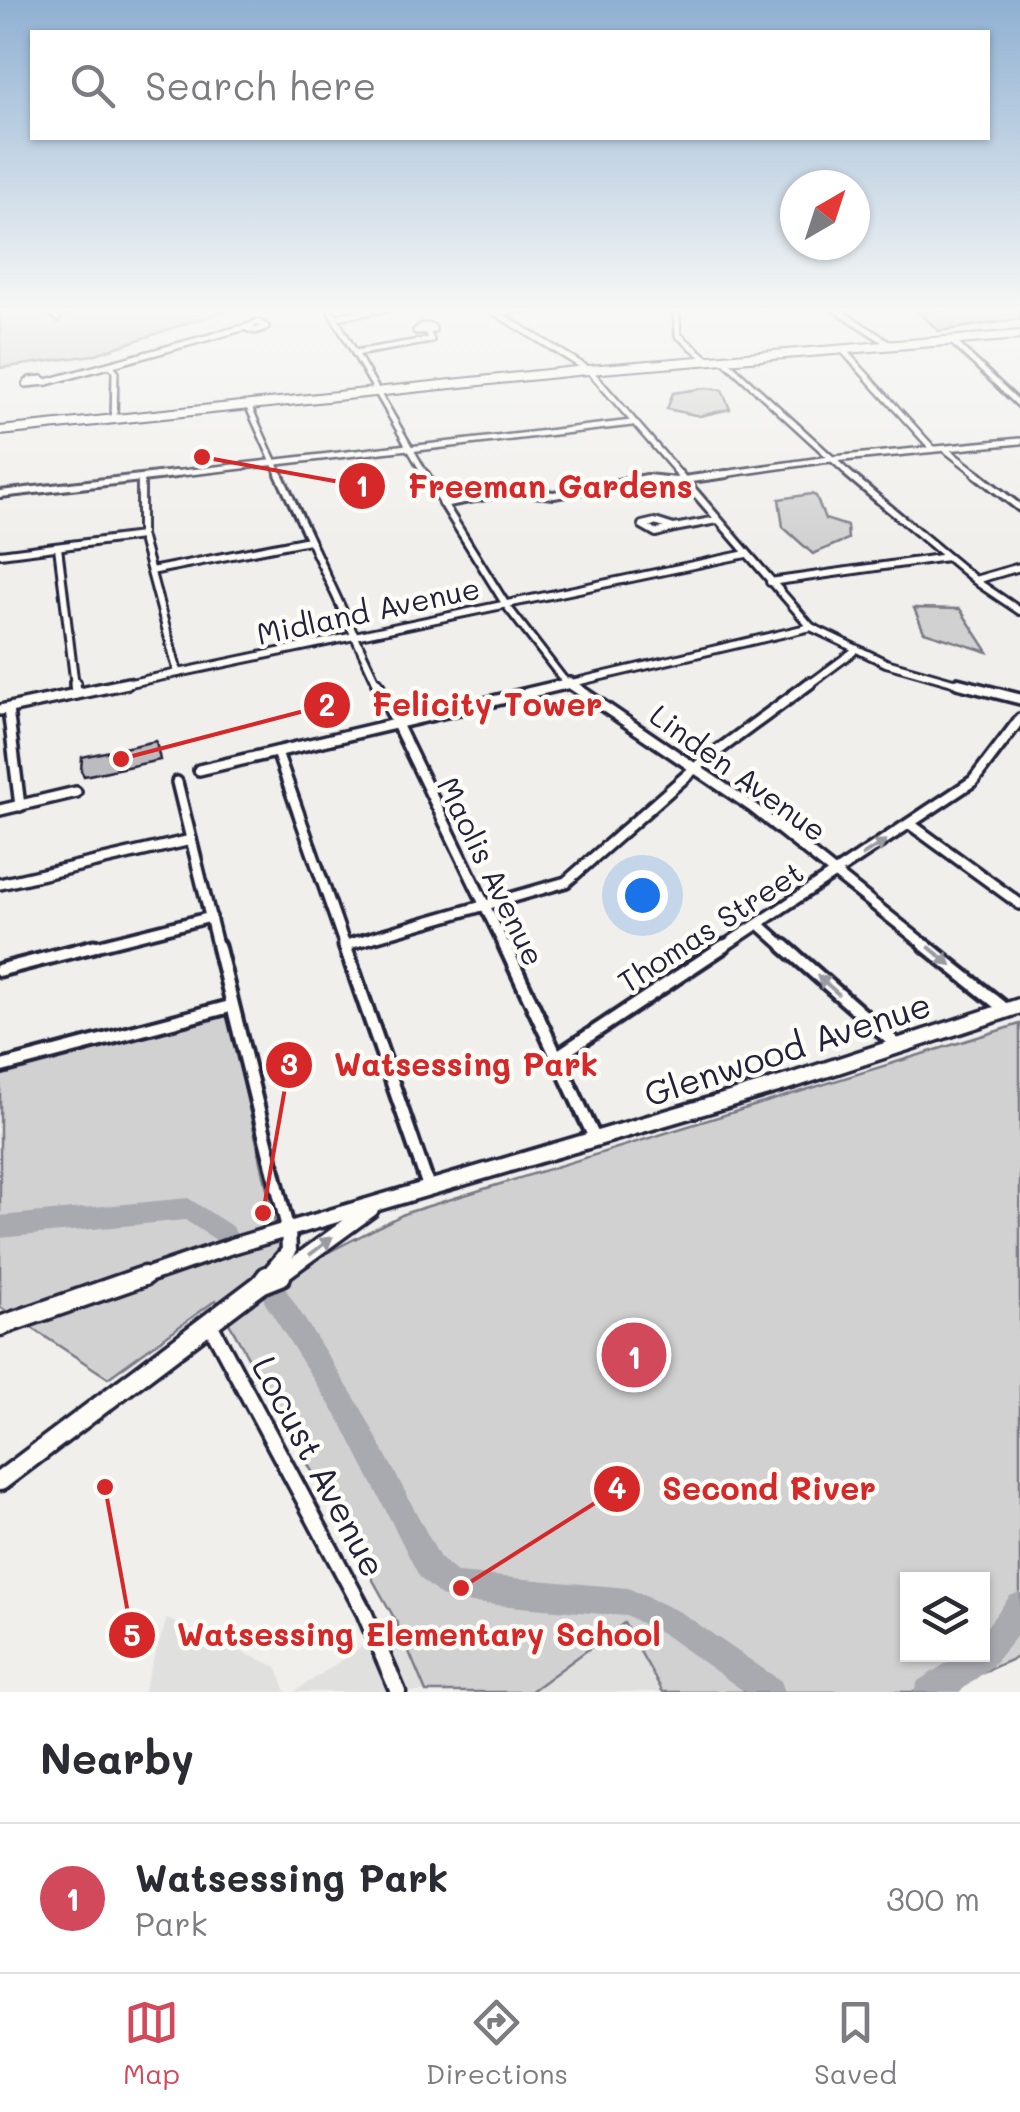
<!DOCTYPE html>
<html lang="en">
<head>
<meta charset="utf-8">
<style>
  :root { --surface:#fff; --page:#f7f7f7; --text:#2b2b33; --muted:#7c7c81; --line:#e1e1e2; --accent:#d1495b }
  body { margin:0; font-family:Mali,sans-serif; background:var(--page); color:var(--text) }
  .controls { position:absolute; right:30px; bottom:30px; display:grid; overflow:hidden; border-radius:0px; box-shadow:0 2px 8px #0004 }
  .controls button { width:90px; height:90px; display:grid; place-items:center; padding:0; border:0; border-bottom:2px solid var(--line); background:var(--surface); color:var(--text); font:50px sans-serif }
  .compass { position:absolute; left:780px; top:170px; width:90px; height:90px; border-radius:50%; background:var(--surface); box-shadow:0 2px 8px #0004; rotate:39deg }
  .you { position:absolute; left:642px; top:895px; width:35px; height:35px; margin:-25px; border:8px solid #fff; border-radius:50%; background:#1a73e8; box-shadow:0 0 0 15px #1a73e833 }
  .badge { display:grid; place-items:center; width:65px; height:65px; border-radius:50%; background:var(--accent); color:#fff; font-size:32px; font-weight:700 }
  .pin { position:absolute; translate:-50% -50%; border:5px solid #fff; box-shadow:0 2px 10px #0006 }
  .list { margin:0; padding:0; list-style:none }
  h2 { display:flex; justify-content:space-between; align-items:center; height:130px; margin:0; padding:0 40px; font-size:42px }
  h2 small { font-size:32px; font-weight:400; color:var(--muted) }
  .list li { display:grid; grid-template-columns:65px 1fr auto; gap:30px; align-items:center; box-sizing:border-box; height:150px; padding:0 40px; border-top:2px solid var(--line) }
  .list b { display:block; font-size:38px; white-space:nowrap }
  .list p { margin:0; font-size:32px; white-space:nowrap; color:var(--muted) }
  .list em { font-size:32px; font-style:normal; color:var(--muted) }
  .icon { flex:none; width:55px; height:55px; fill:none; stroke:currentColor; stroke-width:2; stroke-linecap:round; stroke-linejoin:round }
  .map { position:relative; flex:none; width:1020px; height:1692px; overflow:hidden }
  .search { position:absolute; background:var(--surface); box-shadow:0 2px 8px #0004; left:30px; right:30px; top:30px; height:110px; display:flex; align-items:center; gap:25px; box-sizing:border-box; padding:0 35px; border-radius:0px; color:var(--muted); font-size:38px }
  .sheet { height:280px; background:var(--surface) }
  nav { display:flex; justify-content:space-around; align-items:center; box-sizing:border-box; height:140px; border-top:2px solid var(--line); background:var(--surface); font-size:28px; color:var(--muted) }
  nav a { display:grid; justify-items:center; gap:5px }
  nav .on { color:var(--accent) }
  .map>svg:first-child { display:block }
  .built { fill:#e0e0df }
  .green { fill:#d2d1d1; stroke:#7a7a86; stroke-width:2.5; fill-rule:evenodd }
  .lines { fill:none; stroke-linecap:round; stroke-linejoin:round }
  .river { fill:#a9a9b0; fill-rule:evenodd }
  .building { fill:#bcbcc0; stroke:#22223b; stroke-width:2.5 }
  .minor-far4-casing { stroke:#22223b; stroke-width:10 }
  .minor-far3-casing { stroke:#22223b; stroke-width:12 }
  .minor-far2-casing { stroke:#22223b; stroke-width:16 }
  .minor-far1-casing { stroke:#22223b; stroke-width:19 }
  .minor-casing { stroke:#22223b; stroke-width:21 }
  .tertiary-far2-casing { stroke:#22223b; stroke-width:12 }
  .tertiary-far1-casing { stroke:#22223b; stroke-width:21 }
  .tertiary-casing { stroke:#22223b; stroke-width:25 }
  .minor-far4 { stroke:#fdfcf7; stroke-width:5 }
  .minor-far3 { stroke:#fdfcf7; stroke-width:6 }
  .minor-far2 { stroke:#fdfcf7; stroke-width:9 }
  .minor-far1 { stroke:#fdfcf7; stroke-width:11 }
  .minor { stroke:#fdfcf7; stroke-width:14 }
  .tertiary-far2 { stroke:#fdfcf7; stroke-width:8 }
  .tertiary-far1 { stroke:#fdfcf7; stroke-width:14 }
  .tertiary { stroke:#fdfcf7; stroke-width:18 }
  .oneway { fill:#9a9aa2 }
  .labels { text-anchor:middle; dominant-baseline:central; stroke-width:9; stroke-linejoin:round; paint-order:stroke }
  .street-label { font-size:30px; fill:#22223b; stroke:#fdfcf7 }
  .near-street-label { font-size:35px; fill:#22223b; stroke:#fdfcf7 }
  .leader { fill:none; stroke:#d62828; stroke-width:4 }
  .callout-dot { fill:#d62828; stroke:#fdfcf7; stroke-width:4 }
  .mark-label { font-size:30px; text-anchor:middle; font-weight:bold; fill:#fff }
  .callout-label { font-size:32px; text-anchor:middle; font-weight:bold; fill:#d62828; stroke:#fdfcf7; stroke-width:9; stroke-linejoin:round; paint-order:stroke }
</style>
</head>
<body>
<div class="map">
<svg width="1020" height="1692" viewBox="0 0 1020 1692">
  <rect width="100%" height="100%" fill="#f0efec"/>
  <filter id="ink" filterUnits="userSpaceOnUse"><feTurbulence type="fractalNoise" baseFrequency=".01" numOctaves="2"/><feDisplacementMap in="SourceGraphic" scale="20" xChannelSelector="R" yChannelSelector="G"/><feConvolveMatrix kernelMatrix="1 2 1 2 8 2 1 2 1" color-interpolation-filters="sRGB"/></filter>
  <g filter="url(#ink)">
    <!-- built -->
    <g class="built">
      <path d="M167 1619 277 1667 286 1692H143Z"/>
      <path d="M397 1623 426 1692H294Z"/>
      <path d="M624 1623 663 1692H530Z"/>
    </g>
    <!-- green -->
    <g class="green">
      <path d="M23 308H48L63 316 93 308H242L226 310 93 355 0 368V313Z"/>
      <path d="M706 388 722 390 730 409 700 416 667 409 673 393Z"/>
      <path d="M811 494 816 496 825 519 847 526 848 539 813 554 783 527 779 499Z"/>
      <path d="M914 608 960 609 988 652 924 632Z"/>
      <path d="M228 1014 274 1220 305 1264 406 1213 1020 1024V1656L937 1692H663L624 1623 530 1692H426L397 1623 216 1300 108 1378 0 1307V1075ZM908 1580H982V1654H908Z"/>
    </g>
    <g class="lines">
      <!-- river -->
      <g class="river">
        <path d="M188 1198 233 1227 237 1235 233 1243 225 1246 185 1220 0 1238V1216Z"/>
        <path d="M274 1282 283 1285 361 1408 440 1558 458 1573 628 1588 682 1613 781 1681 785 1692H745L662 1633 626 1616 461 1602 441 1596 420 1578 343 1426 265 1303 262 1294 265 1285Z"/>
        <path d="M1020 1592V1632L991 1667 959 1692H914L918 1681 961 1654H982V1633L1010 1596Z"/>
      </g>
    </g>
    <!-- building -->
    <g class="building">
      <path d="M972 308H1020V319L939 331 919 313Z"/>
      <path d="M156 741 160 760 84 776 81 771 82 757Z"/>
    </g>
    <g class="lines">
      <defs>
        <g id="minor-far4">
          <path d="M47 308 58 318"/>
          <path d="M329 308 426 476"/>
          <path d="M488 308 589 370 681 476"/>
          <path d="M676 308 678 335 708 360"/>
          <path d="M834 308 891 345"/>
          <path d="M497 312 538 308"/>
          <path d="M336 317 388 308"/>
          <path d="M258 322 266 327 255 331 246 328Z"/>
          <path d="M423 326 432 327 433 330 416 331Z"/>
          <path d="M951 340 1020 405"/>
          <path d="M842 349 933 449"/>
          <path d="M355 353 431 340 428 333"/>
          <path d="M723 359 851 476"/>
          <path d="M111 366 115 371 114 419"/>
          <path d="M42 379 47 382 26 384 30 380Z"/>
          <path d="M47 382 246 327"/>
          <path d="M248 405 280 476"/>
          <path d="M409 449 632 423"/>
          <path d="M945 449 980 476"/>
          <path d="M155 476 408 447"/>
          <path d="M709 476 822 460 1020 441"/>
        </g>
        <g id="minor-far3">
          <path d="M279 474 378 686"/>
          <path d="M425 474 506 605 563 679 573 686"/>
          <path d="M679 474 811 627 886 663 967 686"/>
          <path d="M848 474 980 584 1020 611"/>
          <path d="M976 474 1020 508"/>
          <path d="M141 479V535L178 673"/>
          <path d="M0 494 176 474"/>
          <path d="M442 504 513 491 554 495 647 478 676 481 727 474"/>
          <path d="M655 522 674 528 656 533 642 525Z"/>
          <path d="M674 528 717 520"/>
          <path d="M58 547 75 686"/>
          <path d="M0 554 141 536"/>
          <path d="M151 571 309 540"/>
          <path d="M975 580 1020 567"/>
          <path d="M770 582 947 557"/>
          <path d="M116 686 746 554"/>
          <path d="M559 686 811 627"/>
          <path d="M807 686 853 652"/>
        </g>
        <g id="minor-far2">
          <path d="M75 683 76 694"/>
          <path d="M377 683 506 949"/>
          <path d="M569 683 752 807 930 949"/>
          <path d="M957 683 1020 699"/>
          <path d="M8 709 20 806"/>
          <path d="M0 710 128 683"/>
          <path d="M277 752 346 949"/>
          <path d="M199 770 570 683"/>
          <path d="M177 782 218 949"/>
          <path d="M0 810 76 792"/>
          <path d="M910 824 1020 904"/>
          <path d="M0 884 191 840"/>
          <path d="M759 924 787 949"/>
          <path d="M346 945 566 882 701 763 810 683"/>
          <path d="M84 949 211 917"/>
          <path d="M720 949 973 781 1020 719"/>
        </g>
        <g id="minor-far1">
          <path d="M218 946 288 1230"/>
          <path d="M345 946 429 1188"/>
          <path d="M505 946 595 1139"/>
          <path d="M784 946 898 1046"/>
          <path d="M926 946 1005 1009"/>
          <path d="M0 970 94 946"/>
          <path d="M558 1056 724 946"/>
          <path d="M0 1067 232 1006"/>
        </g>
        <path id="minor" d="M210 1324 364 1612 398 1692"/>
        <path id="tertiary-far2" d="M0 431 576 371 1020 335"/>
        <g id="tertiary-far1">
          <path d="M136 1279 232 1246 791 1081 1020 1006"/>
          <path d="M265 1279 289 1251 288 1230"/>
          <path d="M275 1279 371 1209"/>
        </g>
        <g id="tertiary">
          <path d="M261 1284 267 1276"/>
          <path d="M0 1326 144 1276"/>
          <path d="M0 1481 261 1284 281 1276"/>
        </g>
      </defs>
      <!-- minor-far4 casing -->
      <use href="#minor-far4" class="minor-far4-casing"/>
      <!-- minor-far3 casing -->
      <use href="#minor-far3" class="minor-far3-casing"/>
      <!-- minor-far2 casing -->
      <use href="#minor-far2" class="minor-far2-casing"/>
      <!-- minor-far1 casing -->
      <use href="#minor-far1" class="minor-far1-casing"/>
      <!-- minor casing -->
      <use href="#minor" class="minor-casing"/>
      <!-- tertiary-far2 casing -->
      <use href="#tertiary-far2" class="tertiary-far2-casing"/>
      <!-- tertiary-far1 casing -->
      <use href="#tertiary-far1" class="tertiary-far1-casing"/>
      <!-- tertiary casing -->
      <use href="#tertiary" class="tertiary-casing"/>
      <!-- minor-far4 -->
      <use href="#minor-far4" class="minor-far4"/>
      <!-- minor-far3 -->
      <use href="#minor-far3" class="minor-far3"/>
      <!-- minor-far2 -->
      <use href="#minor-far2" class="minor-far2"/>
      <!-- minor-far1 -->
      <use href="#minor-far1" class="minor-far1"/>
      <!-- minor -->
      <use href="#minor" class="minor"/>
      <!-- tertiary-far2 -->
      <use href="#tertiary-far2" class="tertiary-far2"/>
      <!-- tertiary-far1 -->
      <use href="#tertiary-far1" class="tertiary-far1"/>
      <!-- tertiary -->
      <use href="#tertiary" class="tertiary"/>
    </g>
    <!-- one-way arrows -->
    <defs><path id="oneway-solid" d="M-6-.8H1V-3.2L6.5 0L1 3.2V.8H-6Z" transform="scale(2.5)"/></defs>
    <g class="oneway">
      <use href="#oneway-solid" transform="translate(874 848) rotate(-33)"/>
      <use href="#oneway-solid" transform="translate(940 956) rotate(39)"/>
      <use href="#oneway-solid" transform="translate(828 985) rotate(-139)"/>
      <use href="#oneway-solid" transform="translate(321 1246) rotate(-38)"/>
    </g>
  </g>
  <!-- sky -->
  <linearGradient id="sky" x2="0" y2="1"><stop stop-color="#8fb0d2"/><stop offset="0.57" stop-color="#f8f8f6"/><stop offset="1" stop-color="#f8f8f6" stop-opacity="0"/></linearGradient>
  <rect width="1020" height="545" fill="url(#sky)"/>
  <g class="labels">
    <!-- street labels -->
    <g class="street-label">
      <text transform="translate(368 610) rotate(-12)">Midland Avenue</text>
      <text transform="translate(739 772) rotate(36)">Linden Avenue</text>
      <text transform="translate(492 871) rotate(64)">Maolis Avenue</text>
      <text transform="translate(710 926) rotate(-33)">Thomas Street</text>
    </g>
    <!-- near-street labels -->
    <g class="near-street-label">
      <text transform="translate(787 1048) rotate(-18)">Glenwood Avenue</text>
      <text transform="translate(320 1466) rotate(62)">Locust Avenue</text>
    </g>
  </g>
  <!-- callouts -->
  <path class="leader" d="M202 457L362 486M121 759L327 705M263 1213L289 1065M461 1588L617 1489M105 1487L132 1635"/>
  <g class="callout-dot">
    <circle cx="202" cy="457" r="10"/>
    <circle cx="121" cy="759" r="10"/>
    <circle cx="263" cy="1213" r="10"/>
    <circle cx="461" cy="1588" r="10"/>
    <circle cx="105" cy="1487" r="10"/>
    <circle cx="362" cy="486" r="25"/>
    <circle cx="327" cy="705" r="25"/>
    <circle cx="289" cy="1065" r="25"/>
    <circle cx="617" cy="1489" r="25"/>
    <circle cx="132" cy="1635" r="25"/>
  </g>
  <g class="mark-label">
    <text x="362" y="497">1</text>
    <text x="327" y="716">2</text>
    <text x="289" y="1075">3</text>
    <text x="617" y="1499">4</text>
    <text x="132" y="1646">5</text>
  </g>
  <g class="callout-label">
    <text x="550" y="498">Freeman Gardens</text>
    <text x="487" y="716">Felicity Tower</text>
    <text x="466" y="1076">Watsessing Park</text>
    <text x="769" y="1500">Second River</text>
    <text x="419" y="1646">Watsessing Elementary School</text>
  </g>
</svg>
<div class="controls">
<button><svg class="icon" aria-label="layers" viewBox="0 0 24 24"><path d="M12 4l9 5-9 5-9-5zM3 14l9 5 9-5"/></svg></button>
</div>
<svg class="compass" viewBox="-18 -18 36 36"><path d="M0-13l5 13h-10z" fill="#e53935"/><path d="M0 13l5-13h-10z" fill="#7c7c81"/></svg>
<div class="you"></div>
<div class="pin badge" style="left:634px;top:1355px">1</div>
<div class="search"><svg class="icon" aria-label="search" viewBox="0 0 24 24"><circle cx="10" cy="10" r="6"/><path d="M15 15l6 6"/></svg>Search here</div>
</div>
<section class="sheet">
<h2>Nearby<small></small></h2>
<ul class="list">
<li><span class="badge">1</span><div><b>Watsessing Park</b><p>Park</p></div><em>300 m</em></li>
</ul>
</section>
<nav>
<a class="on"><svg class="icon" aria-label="map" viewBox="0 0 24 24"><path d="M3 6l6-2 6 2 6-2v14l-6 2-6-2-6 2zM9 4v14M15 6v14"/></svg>Map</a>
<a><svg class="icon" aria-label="directions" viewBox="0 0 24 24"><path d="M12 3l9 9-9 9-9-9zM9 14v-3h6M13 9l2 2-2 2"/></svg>Directions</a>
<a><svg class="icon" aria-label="saved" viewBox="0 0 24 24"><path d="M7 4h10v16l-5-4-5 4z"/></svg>Saved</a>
</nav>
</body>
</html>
